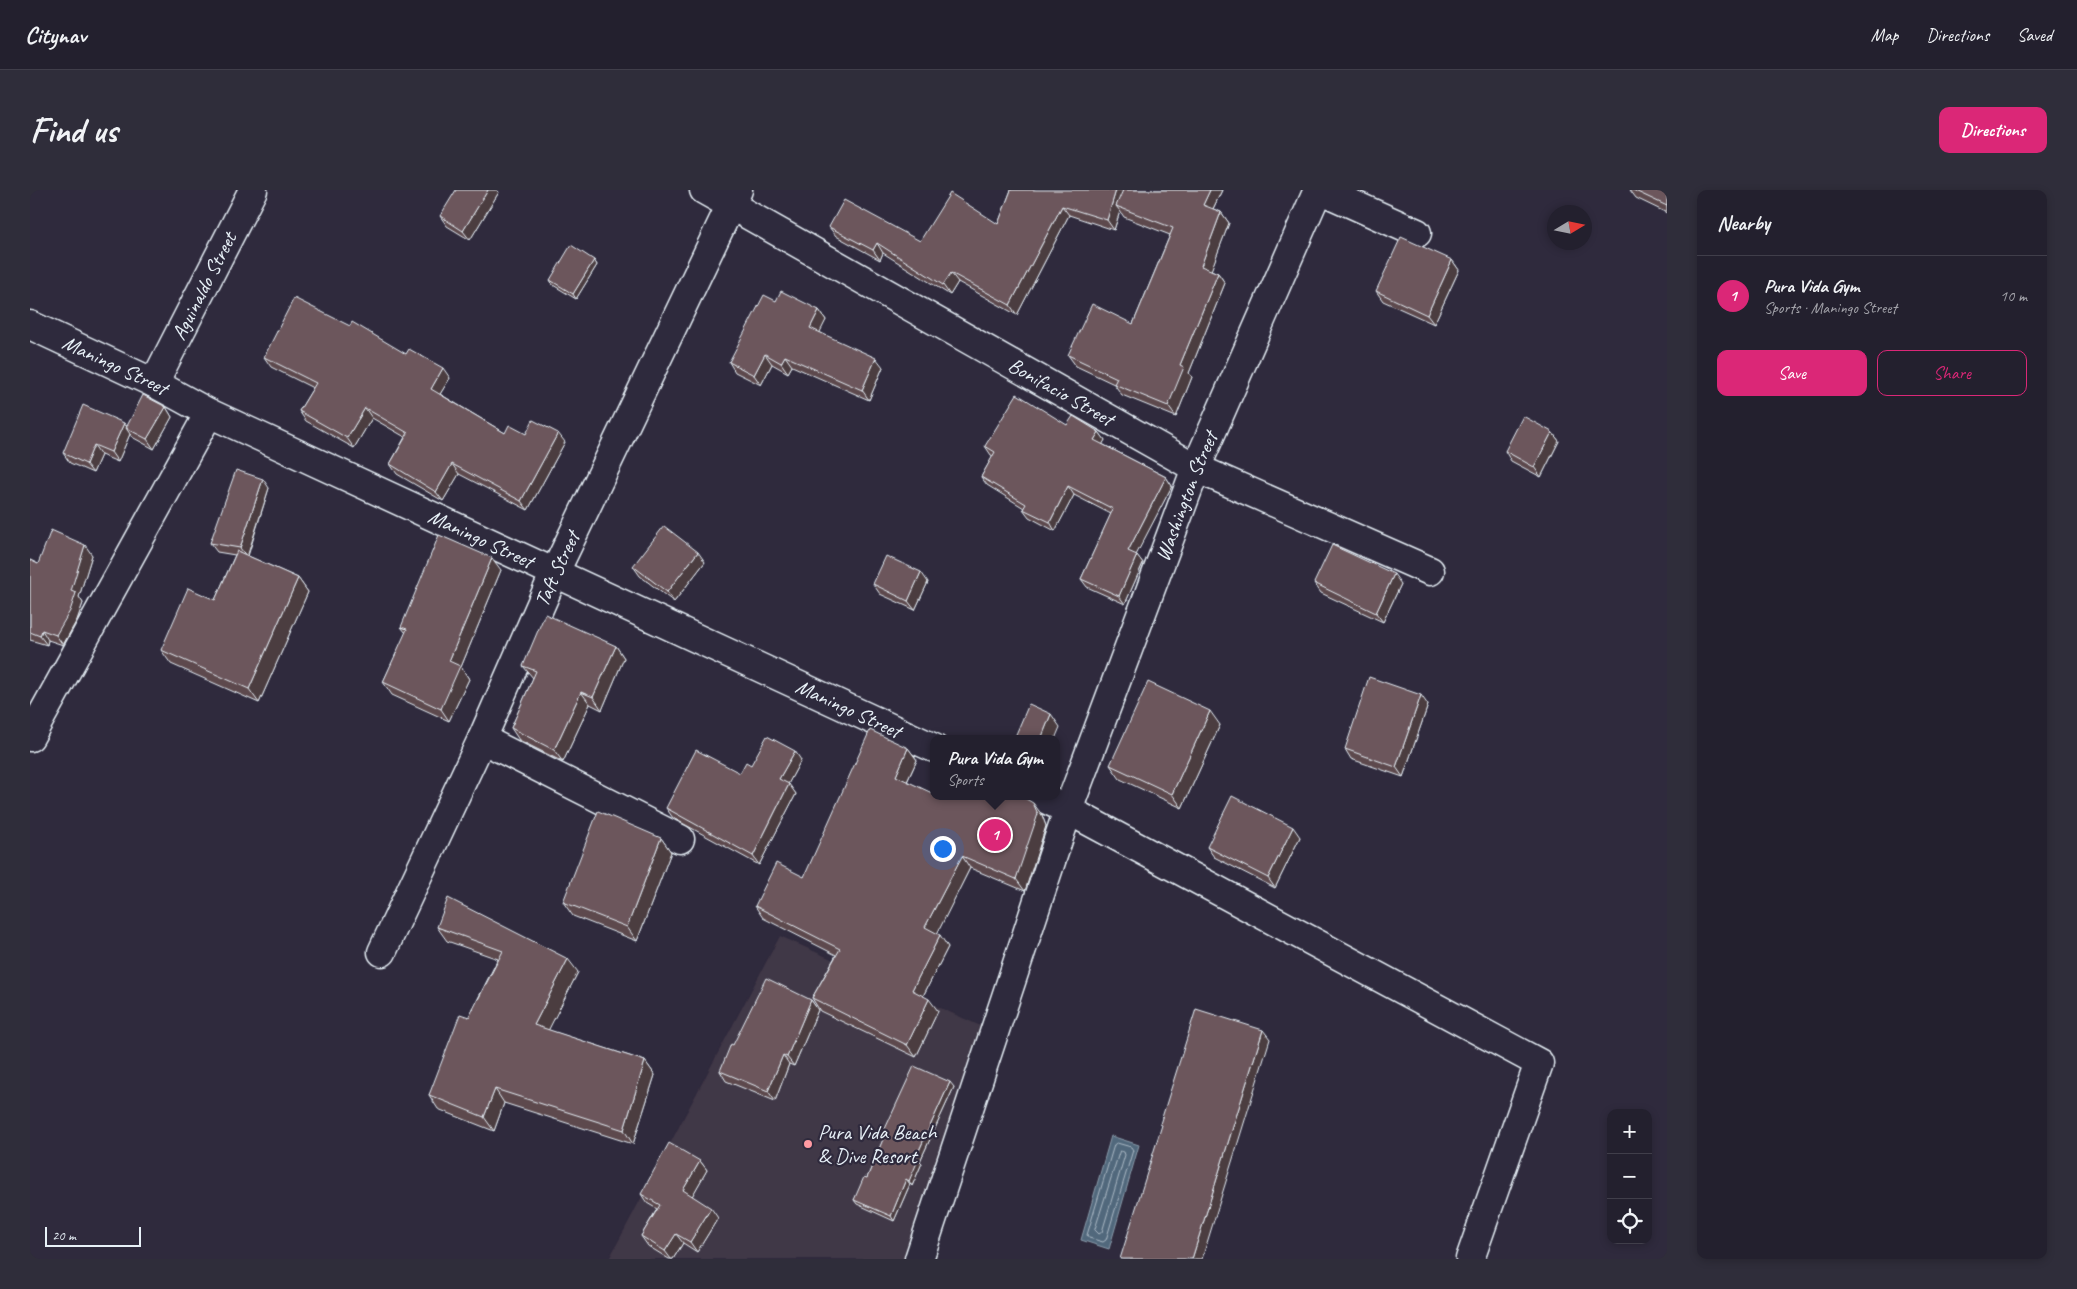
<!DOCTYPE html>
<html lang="en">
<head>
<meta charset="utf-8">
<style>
  :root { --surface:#23202e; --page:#2f2d3a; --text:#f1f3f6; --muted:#a3a3aa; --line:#403e4a; --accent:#db2777 }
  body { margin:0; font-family:Caveat,sans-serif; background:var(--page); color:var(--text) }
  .controls { position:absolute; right:15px; bottom:15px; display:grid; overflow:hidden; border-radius:10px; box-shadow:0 2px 8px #0003 }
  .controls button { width:45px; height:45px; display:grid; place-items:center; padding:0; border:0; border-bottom:1px solid var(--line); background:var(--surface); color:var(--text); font:25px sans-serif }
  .compass { position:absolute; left:1517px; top:15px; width:45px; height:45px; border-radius:50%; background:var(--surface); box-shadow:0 2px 8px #0003; rotate:80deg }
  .scale { position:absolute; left:15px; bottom:12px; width:96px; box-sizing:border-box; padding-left:5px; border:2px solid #e8f1f8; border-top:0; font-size:14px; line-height:18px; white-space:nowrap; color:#e8f1f8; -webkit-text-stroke:4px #2f2a3d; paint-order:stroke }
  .you { position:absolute; left:912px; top:658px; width:18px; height:18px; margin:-12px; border:4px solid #fff; border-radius:50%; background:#1a73e8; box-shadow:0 0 0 8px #1a73e833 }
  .badge { display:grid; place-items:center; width:32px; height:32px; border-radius:50%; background:var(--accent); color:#fff; font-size:16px; font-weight:700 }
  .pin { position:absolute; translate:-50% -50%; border:2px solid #fff; box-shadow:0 1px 5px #0006 }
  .popup { position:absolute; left:900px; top:545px; width:130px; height:65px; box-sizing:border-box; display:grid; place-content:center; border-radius:10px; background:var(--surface); filter:drop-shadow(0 1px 4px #0005); font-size:16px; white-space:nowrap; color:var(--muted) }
  .popup b { font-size:19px; color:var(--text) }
  .popup::after { content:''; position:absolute; left:50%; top:100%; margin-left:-10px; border:10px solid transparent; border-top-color:var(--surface) }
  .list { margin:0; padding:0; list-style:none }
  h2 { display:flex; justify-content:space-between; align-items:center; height:65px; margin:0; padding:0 20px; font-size:21px }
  h2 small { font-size:16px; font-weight:400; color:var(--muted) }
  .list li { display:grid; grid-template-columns:32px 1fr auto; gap:15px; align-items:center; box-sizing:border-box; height:80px; padding:0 20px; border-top:1px solid var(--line) }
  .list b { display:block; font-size:19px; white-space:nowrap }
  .list p { margin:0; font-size:16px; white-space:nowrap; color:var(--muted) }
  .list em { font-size:16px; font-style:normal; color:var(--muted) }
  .actions { display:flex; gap:10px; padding:15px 20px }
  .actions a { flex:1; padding:11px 0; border:1px solid var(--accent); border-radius:10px; text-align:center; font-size:18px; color:var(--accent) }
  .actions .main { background:var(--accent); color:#fff }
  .icon { flex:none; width:28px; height:28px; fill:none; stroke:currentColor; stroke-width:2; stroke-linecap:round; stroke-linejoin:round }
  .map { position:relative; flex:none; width:1637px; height:1069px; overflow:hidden; border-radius:10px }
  header { display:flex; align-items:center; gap:30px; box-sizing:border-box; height:70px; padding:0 25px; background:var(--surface); border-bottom:1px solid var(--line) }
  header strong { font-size:24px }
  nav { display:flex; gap:28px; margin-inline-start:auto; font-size:18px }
  .intro { display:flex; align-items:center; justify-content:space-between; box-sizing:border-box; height:120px; padding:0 30px }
  h1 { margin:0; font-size:35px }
  .button { padding:12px 22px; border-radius:10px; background:var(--accent); color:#fff; font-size:18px; font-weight:700 }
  main { display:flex; gap:30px; padding:0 30px }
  aside { flex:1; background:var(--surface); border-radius:10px; box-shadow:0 2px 8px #0003 }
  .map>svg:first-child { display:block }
  .built { fill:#413746 }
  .water { fill:#51687c; stroke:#8d9fae }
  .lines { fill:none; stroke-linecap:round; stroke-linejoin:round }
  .shore { stroke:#acbac6; stroke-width:1 }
  .minor-casing { stroke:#e8f1f8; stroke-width:31 }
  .minor { stroke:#2f2a3d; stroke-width:28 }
  .wall { fill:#5d4a4e; stroke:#e8f1f8 }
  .shaded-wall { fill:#4c3c40; stroke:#e8f1f8 }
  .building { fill:#6c565b; stroke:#e8f1f8 }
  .poi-dot { fill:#ff9aa2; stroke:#2f2a3d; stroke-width:2 }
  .labels { text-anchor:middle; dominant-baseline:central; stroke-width:4.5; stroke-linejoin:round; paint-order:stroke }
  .street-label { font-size:21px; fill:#e8f1f8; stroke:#2f2a3d }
  .poi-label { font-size:21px; fill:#e8f1f8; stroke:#2f2a3d; text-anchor:start }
</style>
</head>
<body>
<header>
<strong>Citynav</strong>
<nav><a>Map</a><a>Directions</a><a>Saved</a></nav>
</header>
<div class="intro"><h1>Find us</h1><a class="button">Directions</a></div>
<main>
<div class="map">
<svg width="1637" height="1069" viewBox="0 0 1637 1069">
  <rect width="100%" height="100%" fill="#2f2a3d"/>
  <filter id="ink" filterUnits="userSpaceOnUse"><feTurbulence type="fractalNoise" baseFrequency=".02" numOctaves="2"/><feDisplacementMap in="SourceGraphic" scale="10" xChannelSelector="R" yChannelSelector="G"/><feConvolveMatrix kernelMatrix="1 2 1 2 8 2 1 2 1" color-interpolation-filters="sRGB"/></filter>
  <g filter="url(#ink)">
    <!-- built -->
    <path class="built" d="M750 746 955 838 878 1069H579Z"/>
    <!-- water -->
    <path class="water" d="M1081 946 1109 955 1079 1059 1051 1050Z"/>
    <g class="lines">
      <!-- shore -->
      <g class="shore">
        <path d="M1087 953 1101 957 1103 960 1076 1050 1073 1052 1059 1048 1057 1045 1084 955Z"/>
        <path d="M1090 961 1094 962 1095 965 1072 1042 1069 1044 1065 1040Z"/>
      </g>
      <defs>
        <g id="minor">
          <path id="s1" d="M674 0 1166 278 1400 381"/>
          <path d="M1291 0 1387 43"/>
          <path id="s2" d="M0 135 124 193 179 223 904 558"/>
          <path id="s3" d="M124 193 223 0"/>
          <path d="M0 547 179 223"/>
          <path d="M452 549 650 649"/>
          <path d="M1009 606 1038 620 1509 873 1440 1069"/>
          <path id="s4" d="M352 762 452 549 525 382 708 0"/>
          <path id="s5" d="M889 1069 1038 620 1166 278 1288 0"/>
        </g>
      </defs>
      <!-- minor casing -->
      <use href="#minor" class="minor-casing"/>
      <!-- minor -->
      <use href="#minor" class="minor"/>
    </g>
    <!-- wall -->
    <g class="wall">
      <path d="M981 0 1093 2V0H1192L1183 19 1191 22 1199 33 1181 80 1188 83 1195 93 1159 183 1162 187 1146 227 1092 205 1084 194 1046 176 1038 165 1103 134 1140 45 1094 27 1090 21 1084 40 1039 25 987 125 928 92 920 105 853 63 850 70 806 46 799 37 890 51 968 34Z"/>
      <path d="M1600 0H1637V23L1606 8Z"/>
      <path d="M469 2 440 50 417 36 410 26Z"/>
      <path d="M564 70 567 75 546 109 523 95 520 90Z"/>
      <path d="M1422 70 1429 80 1404 134 1353 111 1346 101Z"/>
      <path d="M746 111 789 120 796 130 789 142 853 177 839 210 762 176 758 183 742 174 731 195 705 182 699 172Z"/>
      <path d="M376 164 420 188 410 204 475 243 496 244 535 252 498 320 429 284 413 311 367 284 360 274 375 247 342 228 324 258 276 231 269 221 283 198 241 177 234 167Z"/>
      <path d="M136 217 142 227 124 259 102 247 100 244 88 272 71 265 63 283 40 273 33 263 96 236Z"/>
      <path d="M1037 235 1069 242 1075 250 1072 254 1136 287 1142 296 1106 364 1113 373 1095 414 1057 397 1051 389 1081 324 1044 305 1025 341 999 327 993 319 994 318 957 295 951 287 963 266 961 265 955 256Z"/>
      <path d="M1522 242 1529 251 1511 287 1481 271 1475 261Z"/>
      <path d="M239 298 218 366 268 388 278 402 229 513 141 474 131 460 185 410 205 365 187 362 180 353Z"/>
      <path d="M62 365 49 407 53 413 47 430 33 455 18 450 17 455 0 450V370L8 374Z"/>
      <path d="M675 372 644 412 610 386 603 376Z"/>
      <path d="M471 380 431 477 439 489 419 531 362 505 353 492 376 443 371 437Z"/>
      <path d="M898 392 885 420 850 404 843 394Z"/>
      <path d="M1284 393 1371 394 1353 432 1291 403Z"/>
      <path d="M586 456 594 468 572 520 560 514 533 572 489 550 481 538 503 488 493 476Z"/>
      <path d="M1398 515 1373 587 1321 569 1315 559Z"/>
      <path d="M1190 535 1152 618 1090 589 1080 575Z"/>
      <path d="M878 558 887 570 877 592 910 607 994 606V608L1012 625 1016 636 995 701 940 678 907 743 918 757 893 806 908 821 886 867 790 821 782 808 806 765 733 728 725 716 774 687Z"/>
      <path d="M771 570 758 594 766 604 729 675 643 628 636 618 710 583 721 575Z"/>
      <path d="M1270 647 1245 698 1184 667 1177 657Z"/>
      <path d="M631 648 641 662 607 751 543 726 533 712Z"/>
      <path d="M407 737 548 782 518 840 615 871 625 885 603 954 474 913 464 941 408 919 399 905 468 769 417 751Z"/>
      <path d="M781 810 788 820 764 876 759 874 745 911 696 891 690 881 703 855Z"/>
      <path d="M924 897 890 971 892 973 882 996 880 994 864 1031 827 1014 824 1010 837 988 856 943 854 941Z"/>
      <path d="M670 971 677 980 662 1006 688 1028 667 1062 653 1053 643 1069H639L618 1056 611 1046 627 1019 617 1013 611 1004Z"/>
    </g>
    <!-- shaded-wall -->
    <g class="shaded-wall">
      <path d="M458 0H467L469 2 440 50 433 41Z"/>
      <path d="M1086 0H1092L1095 5 1086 16 1090 21 1084 40 1077 30Z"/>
      <path d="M1180 0H1192L1180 25 1173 15Z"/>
      <path d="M1032 16 1039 25 987 125 980 115Z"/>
      <path d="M1191 22 1199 33 1179 86 1171 76Z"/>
      <path d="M847 53 853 63 850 70 843 60Z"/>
      <path d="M564 70 567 75 546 109 543 104Z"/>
      <path d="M1422 70 1429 80 1404 134 1397 125Z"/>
      <path d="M921 83 928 92 920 105 913 95Z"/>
      <path d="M1188 83 1195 93 1159 183 1162 187 1146 227 1138 216 1150 175Z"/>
      <path d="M789 120 796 130 787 148 780 138Z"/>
      <path d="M735 164 742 174 731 195 724 185Z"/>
      <path d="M755 166 762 176 758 183 751 173Z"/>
      <path d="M846 168 853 177 839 210 832 200Z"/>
      <path d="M413 178 420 188 407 209 401 199Z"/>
      <path d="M136 217 142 227 124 259 117 249Z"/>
      <path d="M335 218 342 228 324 258 317 248Z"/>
      <path d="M94 233 99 240 96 238 100 244 88 272 81 262Z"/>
      <path d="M1069 242 1075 250 1070 259 1064 250Z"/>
      <path d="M1522 242 1529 251 1511 287 1504 277Z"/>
      <path d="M528 243 535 252 498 320 491 311Z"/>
      <path d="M64 255 71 265 63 283 56 274Z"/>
      <path d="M422 274 429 284 413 311 406 302Z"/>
      <path d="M1136 287 1142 296 1104 369 1098 361Z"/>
      <path d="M233 289 239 298 217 367 210 358Z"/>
      <path d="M1038 296 1044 305 1025 341 1020 332Z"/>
      <path d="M55 355 62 365 49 407 53 413 47 430 33 455 26 445Z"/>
      <path d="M668 362 675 372 644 412 637 402Z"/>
      <path d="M1107 365 1113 373 1095 414 1089 406Z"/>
      <path d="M462 368 471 380 431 477 439 489 419 531 411 519 419 471Z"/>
      <path d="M891 382 898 392 885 420 878 411Z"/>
      <path d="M1364 384 1371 394 1353 432 1346 423Z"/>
      <path d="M268 388 278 402 229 513 219 499Z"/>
      <path d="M12 440 18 450 17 455 10 446Z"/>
      <path d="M586 456 594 468 572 520 563 507Z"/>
      <path d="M551 502 560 514 533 572 524 560Z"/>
      <path d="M1391 505 1398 515 1373 587 1366 577Z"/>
      <path d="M1180 521 1190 535 1152 618 1142 604Z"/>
      <path d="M1021 524 1030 537 1025 549H1011Z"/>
      <path d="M878 558 887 570 874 598 866 586Z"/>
      <path d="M765 561 771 570 756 598 749 589Z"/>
      <path d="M759 594 766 604 729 675 723 666Z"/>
      <path d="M1003 613 1012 625 1016 636 995 701 986 689Z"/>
      <path d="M1263 637 1270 647 1245 698 1238 688Z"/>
      <path d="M631 648 641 662 607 751 597 737Z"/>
      <path d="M932 666 940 678 904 750 895 737Z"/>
      <path d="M910 745 918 757 890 812 882 800Z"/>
      <path d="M538 769 548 782 514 849 504 835Z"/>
      <path d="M899 809 908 821 886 867 877 855Z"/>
      <path d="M781 810 788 820 764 876 757 867Z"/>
      <path d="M1233 840 1240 849 1172 1069H1162Z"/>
      <path d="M753 865 759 874 745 911 738 901Z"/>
      <path d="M615 871 625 885 603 954 594 940Z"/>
      <path d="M920 892 924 897 890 971 892 973 882 996 879 991 886 967Z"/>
      <path d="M465 899 474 913 464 941 454 927Z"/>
      <path d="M670 971 677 980 660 1010 653 1000Z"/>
      <path d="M876 989 880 994 864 1031 861 1026Z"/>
      <path d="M681 1018 688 1028 667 1062 660 1052Z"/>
      <path d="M646 1044 653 1053 643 1069H641L635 1061Z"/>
    </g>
    <!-- building -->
    <g class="building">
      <path d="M426 0H458L433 41 410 26Z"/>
      <path d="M981 0H1086L1077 30 1032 16 980 115 921 83 913 95 847 53 843 60 799 37 814 10 890 51 920 3 968 34Z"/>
      <path d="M1093 0H1180L1173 15 1191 22 1171 76 1188 83 1150 175 1154 177 1138 216 1084 194 1087 188 1038 165 1062 114 1103 134 1143 38 1086 16Z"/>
      <path d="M1603 0H1637V16Z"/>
      <path d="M1371 47 1422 70 1397 125 1346 101Z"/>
      <path d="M541 55 564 70 543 104 520 90Z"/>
      <path d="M751 101 789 120 780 138 846 168 832 200 755 166 751 173 735 164 724 185 699 172 734 105 746 111Z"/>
      <path d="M264 108 320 136 322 132 376 164 379 159 413 178 401 199 475 243 479 235 496 244 503 230 528 243 491 311 422 274 406 302 360 274 378 243 335 218 317 248 269 221 286 193 234 167Z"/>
      <path d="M987 204 1037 235 1043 226 1069 242 1064 250 1136 287 1098 361 1107 365 1089 406 1051 389 1083 319 1038 296 1020 332 993 319 996 314 951 287 965 262 955 256Z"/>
      <path d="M113 205 136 217 117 249 96 238Z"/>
      <path d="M53 215 94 233 81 262 64 255 56 274 33 263Z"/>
      <path d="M1493 226 1522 242 1504 277 1475 261Z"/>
      <path d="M206 280 233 289 210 358 180 353Z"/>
      <path d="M634 336 668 362 637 402 603 376Z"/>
      <path d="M21 340 55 355 41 401 46 403 40 421 26 445 12 440 10 446 0 442V370L8 374Z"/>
      <path d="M409 345 462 368 419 471 430 476 411 519 353 492 377 439 371 437Z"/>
      <path d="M1302 355 1364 384 1346 423 1284 393Z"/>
      <path d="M207 361 268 388 219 499 131 460 158 398 185 410Z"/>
      <path d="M856 366 891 382 878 411 843 394Z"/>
      <path d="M515 424 586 456 563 507 551 502 524 560 481 538 506 481 493 476Z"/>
      <path d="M1339 487 1391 505 1366 577 1315 559Z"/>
      <path d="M1118 492 1180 521 1142 604 1080 575Z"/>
      <path d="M999 514 1021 524 1011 549H984Z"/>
      <path d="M840 540 878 558 866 586 904 604V606H908L910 607V606H991L1003 613 1008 624 986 689 932 666 895 737 910 745 882 800 899 809 877 855 782 808 810 759 725 716 746 673 774 687Z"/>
      <path d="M737 546 765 561 749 589 759 594 723 666 636 618 666 560 710 583 716 572 721 575Z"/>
      <path d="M1202 606 1263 637 1238 688 1177 657Z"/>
      <path d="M568 621 631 648 597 737 533 712Z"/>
      <path d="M418 708 538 769 504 835 615 871 594 940 465 899 454 927 399 905 430 824 439 827 473 761 407 737Z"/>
      <path d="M736 788 781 810 757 867 753 865 738 901 690 881 701 854 703 855Z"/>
      <path d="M1166 819 1233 840 1162 1069H1090L1132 935 1130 934Z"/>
      <path d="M884 876 920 892 886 967 889 968 879 991 876 989 861 1026 824 1010 834 987 837 988 856 942 854 941Z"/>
      <path d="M639 953 670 971 653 1000 681 1018 660 1052 646 1044 635 1061 611 1046 630 1015 611 1004Z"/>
    </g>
  </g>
  <!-- markers -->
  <circle class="poi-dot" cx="778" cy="954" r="5"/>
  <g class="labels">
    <!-- street labels -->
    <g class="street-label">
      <text stroke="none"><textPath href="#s3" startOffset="109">Aguinaldo Street</textPath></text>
      <text stroke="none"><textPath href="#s2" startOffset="94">Maningo Street</textPath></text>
      <text stroke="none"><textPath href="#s1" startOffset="410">Bonifacio Street</textPath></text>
      <text stroke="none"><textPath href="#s5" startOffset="808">Washington Street</textPath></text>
      <text stroke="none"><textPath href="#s2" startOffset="499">Maningo Street</textPath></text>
      <text stroke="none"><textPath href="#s4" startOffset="421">Taft Street</textPath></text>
      <text stroke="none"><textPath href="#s2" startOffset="904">Maningo Street</textPath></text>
    </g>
    <!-- poi labels -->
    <g class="poi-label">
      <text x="788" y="942">Pura Vida Beach<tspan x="788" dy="24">&amp; Dive Resort</tspan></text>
    </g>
  </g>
</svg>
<div class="controls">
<button>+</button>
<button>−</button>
<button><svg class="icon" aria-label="locate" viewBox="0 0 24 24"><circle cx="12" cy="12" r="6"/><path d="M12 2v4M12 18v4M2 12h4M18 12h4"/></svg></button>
</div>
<svg class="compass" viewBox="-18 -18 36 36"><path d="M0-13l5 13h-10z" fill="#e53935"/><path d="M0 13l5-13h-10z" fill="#a3a3aa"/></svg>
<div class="scale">20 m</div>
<div class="you"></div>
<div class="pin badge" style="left:965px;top:645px">1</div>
<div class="popup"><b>Pura Vida Gym</b>Sports</div>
</div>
<aside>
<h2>Nearby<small></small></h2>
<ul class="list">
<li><span class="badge">1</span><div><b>Pura Vida Gym</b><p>Sports · Maningo Street</p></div><em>10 m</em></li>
</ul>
<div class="actions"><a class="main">Save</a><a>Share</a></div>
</aside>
</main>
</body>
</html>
